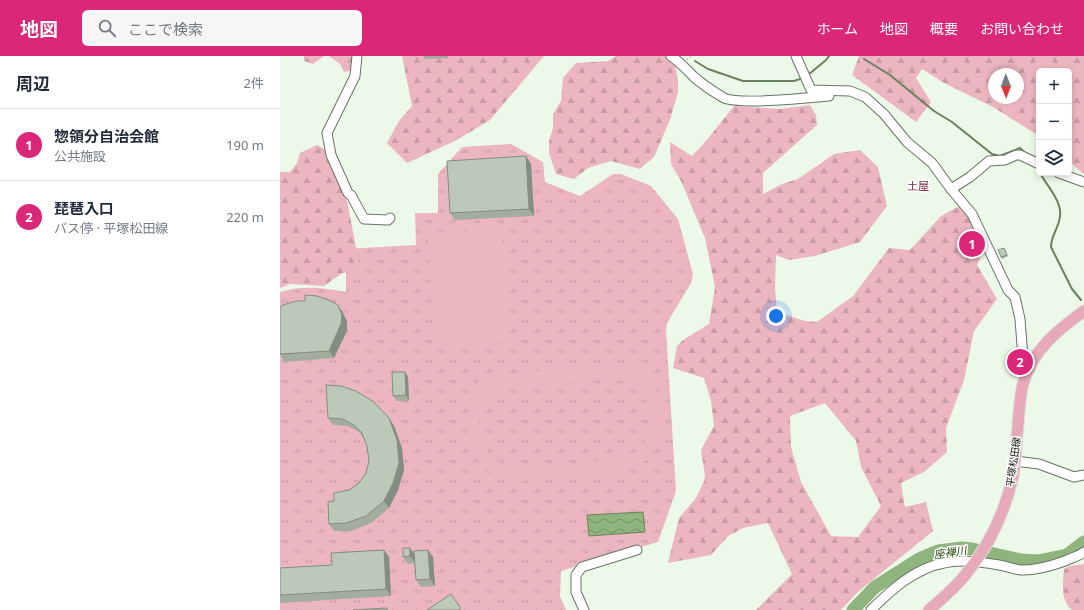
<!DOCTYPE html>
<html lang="ja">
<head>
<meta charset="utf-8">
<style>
  :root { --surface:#fff; --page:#f6f6f7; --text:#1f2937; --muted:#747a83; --line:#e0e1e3; --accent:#db2777 }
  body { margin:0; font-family:"Noto Sans","Noto Sans JP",sans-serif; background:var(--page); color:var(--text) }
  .controls { position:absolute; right:12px; top:12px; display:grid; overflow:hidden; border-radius:6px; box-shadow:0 2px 6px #0003 }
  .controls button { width:36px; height:36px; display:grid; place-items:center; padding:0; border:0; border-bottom:1px solid var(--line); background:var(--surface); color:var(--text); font:20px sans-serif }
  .compass { position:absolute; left:708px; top:12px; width:36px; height:36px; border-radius:50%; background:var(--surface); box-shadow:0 2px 6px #0003; rotate:179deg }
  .you { position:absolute; left:496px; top:260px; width:14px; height:14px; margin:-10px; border:3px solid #fff; border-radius:50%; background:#1a73e8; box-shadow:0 0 0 6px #1a73e833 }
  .badge { display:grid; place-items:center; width:26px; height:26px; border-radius:50%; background:var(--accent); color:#fff; font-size:13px; font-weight:700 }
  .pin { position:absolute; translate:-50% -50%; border:2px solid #fff; box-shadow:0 1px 4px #0006 }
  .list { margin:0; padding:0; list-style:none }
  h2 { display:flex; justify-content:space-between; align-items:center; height:52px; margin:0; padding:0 16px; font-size:17px }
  h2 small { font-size:13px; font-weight:400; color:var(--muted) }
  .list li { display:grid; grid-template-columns:26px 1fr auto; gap:12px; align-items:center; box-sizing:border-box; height:72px; padding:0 16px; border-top:1px solid var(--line) }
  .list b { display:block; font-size:15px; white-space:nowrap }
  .list p { margin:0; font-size:13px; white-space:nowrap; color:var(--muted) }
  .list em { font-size:13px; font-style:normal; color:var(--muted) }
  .icon { flex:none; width:22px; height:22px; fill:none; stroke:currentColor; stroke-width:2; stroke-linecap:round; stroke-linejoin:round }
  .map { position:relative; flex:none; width:804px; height:554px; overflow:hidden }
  header { display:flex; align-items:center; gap:24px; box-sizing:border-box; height:56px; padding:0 20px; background:var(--accent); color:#fff }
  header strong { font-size:19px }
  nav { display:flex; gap:22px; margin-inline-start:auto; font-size:14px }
  .search { width:280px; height:36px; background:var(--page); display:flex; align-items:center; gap:10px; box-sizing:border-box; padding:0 14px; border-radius:6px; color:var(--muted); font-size:15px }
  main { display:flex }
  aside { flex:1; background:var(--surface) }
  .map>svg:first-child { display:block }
  .grass { fill:url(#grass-tufts) }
  .forest { fill:url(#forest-firs); fill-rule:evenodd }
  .pitch { fill:#ecb6c0; fill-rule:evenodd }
  .water { fill:url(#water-waves); stroke:#69835c }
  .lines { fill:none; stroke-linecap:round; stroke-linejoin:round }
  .stream { stroke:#69835c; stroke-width:2 }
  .river { stroke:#90b47e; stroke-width:13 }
  .minor-casing { stroke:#687364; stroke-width:11 }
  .major-casing { stroke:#dddedd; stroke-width:13 }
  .path { stroke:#a9b3a5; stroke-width:1.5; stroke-dasharray:1 3; stroke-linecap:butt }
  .minor { stroke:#fff; stroke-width:9 }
  .major { stroke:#e6aab8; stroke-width:11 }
  .wall { fill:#a3ad9e }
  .shaded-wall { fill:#848d81 }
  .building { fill:#bdc9b8; stroke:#848d81 }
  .labels { text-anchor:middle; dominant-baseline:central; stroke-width:3; stroke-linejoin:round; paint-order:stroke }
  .street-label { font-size:10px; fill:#0d110b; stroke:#fff }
  .neighbourhood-label { font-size:11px; fill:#742e41; stroke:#fff }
  .water-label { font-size:11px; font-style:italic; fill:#23450c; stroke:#fff }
</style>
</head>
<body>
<header>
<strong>地図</strong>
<div class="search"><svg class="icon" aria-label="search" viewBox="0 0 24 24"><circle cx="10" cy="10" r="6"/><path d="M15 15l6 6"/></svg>ここで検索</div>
<nav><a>ホーム</a><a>地図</a><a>概要</a><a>お問い合わせ</a></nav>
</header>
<main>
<aside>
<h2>周辺<small>2件</small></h2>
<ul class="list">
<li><span class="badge">1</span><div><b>惣領分自治会館</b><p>公共施設</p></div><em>190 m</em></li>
<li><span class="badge">2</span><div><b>琵琶入口</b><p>バス停 · 平塚松田線</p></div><em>220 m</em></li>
</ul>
</aside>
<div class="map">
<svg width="804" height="554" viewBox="0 0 804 554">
  <defs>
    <pattern id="grass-tufts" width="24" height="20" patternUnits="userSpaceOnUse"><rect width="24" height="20" fill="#ecb6c0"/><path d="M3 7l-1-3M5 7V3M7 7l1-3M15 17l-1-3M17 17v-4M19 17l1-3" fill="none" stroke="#c99ba4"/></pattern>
    <pattern id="forest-firs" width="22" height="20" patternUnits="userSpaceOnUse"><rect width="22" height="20" fill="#ecb6c0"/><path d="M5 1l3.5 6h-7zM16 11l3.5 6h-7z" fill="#c99ba4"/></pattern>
    <pattern id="water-waves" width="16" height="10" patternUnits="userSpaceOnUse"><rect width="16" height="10" fill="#90b47e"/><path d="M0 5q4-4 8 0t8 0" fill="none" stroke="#749165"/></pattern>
  </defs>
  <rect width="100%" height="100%" fill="#edf9e8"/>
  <!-- grass -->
  <path class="grass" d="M231 88 263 106 265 126 300 140 333 118H341L371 130 398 163 413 218 411 227 387 267 386 274 396 435 378 486 281 515 280 540 286 554H0V236C22 229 44 232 66 236V193L136 189 135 157H158V118L182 91Z"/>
  <!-- forest -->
  <g class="forest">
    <path d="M24 0H44L33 8 24 5Z"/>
    <path d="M49 0H75L73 14 64 16 60 8Z"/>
    <path d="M122 0H264L210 64 177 84 127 107 107 87 119 65 132 50Z"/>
    <path d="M336 0H391L394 3 398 24V36L390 64 374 101 360 113 331 105 308 112 294 123 276 118 269 97V85L273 72V58L281 45 283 22 296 7 328 5Z"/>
    <path d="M579 0H804V118L802 117 789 105V15H759V80L713 51 664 27 642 13 636 22 651 46 636 66 572 19ZM714 18H738V42H714Z"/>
    <path d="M530 49 536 59 537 69 483 117V138L502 128 518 123 554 98 580 94 598 111 607 150 580 186 535 200 509 204 496 199 495 231 497 256 525 265 537 266 573 240 609 192 630 194 661 160 685 147 704 193 697 209 717 243 694 275 684 324 666 372 667 396 644 416 621 427 625 451 646 446 653 475 579 535 561 554H476L512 518 488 467 463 472 448 480 431 499 388 507 399 462 416 442 424 425 425 420 421 394 434 370 431 345 424 322 393 312 397 290 403 284 429 268 435 231 425 182 401 125 391 108 390 86 412 100 426 85 454 50 500 53ZM545 347 576 385 581 411 601 450 578 481 551 480 521 426 511 391 510 360Z"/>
    <path d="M37 89 49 96 65 135 80 211 61 218 44 230 10 228 0 232V116H10L17 107 20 97Z"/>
    <path d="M804 508V554H792C780 544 783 527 784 513L790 510Z"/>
  </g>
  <!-- pitch -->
  <g class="pitch">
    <path d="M222 173 228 286 154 290 148 177Z"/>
    <path d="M365 306V318H360C367 324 375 330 380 339 382 343 382 347 383 351 384 358 385 366 384 373 382 389 366 408 351 413 336 419 318 418 303 420 278 422 244 429 221 421 204 416 190 397 188 380 186 359 190 346 205 330L199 331 198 320ZM331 323C339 324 347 325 354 330 378 348 376 386 349 400 344 403 338 404 332 404 308 406 285 408 261 410 253 410 242 413 234 411 213 409 198 389 199 368 200 350 213 339 228 332Z"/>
  </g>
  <!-- water -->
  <path class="water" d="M363 456 365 476 309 480 307 459Z"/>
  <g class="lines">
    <!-- stream -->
    <g class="stream">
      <path d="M584 3 610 19 654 55 672 66 712 98 720 100 740 92 746 98"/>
      <path d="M415 5 428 13 463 25H514L523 22"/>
      <path d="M528 19 546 4 549 0"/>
      <path d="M760 117C767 130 782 145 780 160 779 172 771 179 771 191L792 233 801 244"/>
    </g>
    <!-- river -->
    <path class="river" d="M573 554 595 531 639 503 658 495 682 492 692 493 741 504 758 505 787 499 804 486"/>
    <defs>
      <g id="minor">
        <path d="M77 0 75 20 47 77 51 99 68 137 71 139 84 163 108 164 110 162"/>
        <path d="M391 0C400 6 406 13 414 21 422 28 434 36 444 42 460 49 529 42 549 40"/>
        <path d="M516 0 531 34 570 35 585 41 604 58 627 86 652 107 671 133 692 158 728 234 735 241 740 263 743 302 750 310"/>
        <path d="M779 117 804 126"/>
        <path d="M671 133 690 121 709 105 725 104 736 99H740L759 108"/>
        <path d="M735 405 759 408 794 421 804 419"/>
        <path d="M304 554 296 536V519L302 511 357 494"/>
        <path d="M591 554C611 534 635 512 664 507 682 503 701 506 719 509 726 510 733 513 740 514 755 515 771 510 785 505 791 502 799 500 804 496"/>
      </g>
      <path id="major" d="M649 554C662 543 675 532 686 518 708 491 724 458 732 424 736 409 736 394 737 379 739 362 739 344 743 328 752 294 778 274 804 255"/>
    </defs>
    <!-- minor casing -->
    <use href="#minor" class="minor-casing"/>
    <!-- major casing -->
    <use href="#major" class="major-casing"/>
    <!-- path -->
    <path class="path" d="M407 4 412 0"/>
    <!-- minor -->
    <use href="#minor" class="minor"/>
    <!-- major -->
    <use href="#major" class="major"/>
  </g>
  <!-- wall -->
  <g class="wall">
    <path d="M143 0H168V2L145 3Z"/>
    <path d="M246 100 251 108 254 160 175 164 170 157Z"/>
    <path d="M695 181 700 191 690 195 687 191Z"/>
    <path d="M725 193 728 200 722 203 721 201Z"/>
    <path d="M63 257 67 266V275L54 302 4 306 0 298Z"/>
    <path d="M125 316 128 321 129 345H117L113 340Z"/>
    <path d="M48 362H109L114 370 122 392 124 414 118 434 109 452 91 467 71 475H54L49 468 54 445 69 434 79 427 86 417 89 405 87 390 83 381 79 376 68 370 53 369Z"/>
    <path d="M130 492 135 499 153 501 155 530 141 531 136 524 135 507 128 508 123 501Z"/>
    <path d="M104 494 109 501 111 540 0 547V512L52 509Z"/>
  </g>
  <!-- shaded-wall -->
  <g class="shaded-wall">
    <path d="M246 100 251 108 254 160 249 153Z"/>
    <path d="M693 177 700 191 697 187Z"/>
    <path d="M58 249 63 257 67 266V275L54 302 49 295Z"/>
    <path d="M125 316 128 321 129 345 126 339Z"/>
    <path d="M109 362 114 370 122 392 124 414 118 434 109 452 104 445Z"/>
    <path d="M130 492 135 499V507L130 500Z"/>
    <path d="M104 494 109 501 111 540 106 533Z"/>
    <path d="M148 494 153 501 155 530 150 523Z"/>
  </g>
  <!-- building -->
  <g class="building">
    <path d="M246 100 249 153 170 157 167 105Z"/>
    <path d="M693 177 697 187 687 191 683 181Z"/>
    <path d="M724 192 727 199 721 201 718 194Z"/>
    <path d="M25 239 37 240 49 244 58 249 62 259 61 268 49 295 0 298V251L3 249 16 245H25Z"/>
    <path d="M112 316H125L126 339 113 340Z"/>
    <path d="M46 329 61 330 76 335 94 346 109 362 117 384 119 407 113 427 104 445 86 460 66 467 49 468 48 446 54 445V437L69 434 79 427 86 417 89 405 87 390 82 377 74 369 63 363 48 362Z"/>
    <path d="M123 492H130V500L123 501Z"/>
    <path d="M104 494 106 533 0 539V512L52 509 51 497Z"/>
    <path d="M148 494 150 523 136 524 134 495Z"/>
    <path d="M171 538 180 551V554H147Z"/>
    <path d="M107 552V554H73Z"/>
  </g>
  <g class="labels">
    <!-- street labels -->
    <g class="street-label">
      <text transform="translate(733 406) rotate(-82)">平塚松田線</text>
    </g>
    <!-- neighbourhood labels -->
    <g class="neighbourhood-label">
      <text x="638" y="129">土屋</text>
    </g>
    <!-- water labels -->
    <g class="water-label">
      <text transform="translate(670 496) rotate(-8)">座禅川</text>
    </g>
  </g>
</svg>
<div class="controls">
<button>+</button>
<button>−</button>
<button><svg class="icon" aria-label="layers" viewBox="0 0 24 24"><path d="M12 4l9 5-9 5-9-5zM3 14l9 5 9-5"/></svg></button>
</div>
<svg class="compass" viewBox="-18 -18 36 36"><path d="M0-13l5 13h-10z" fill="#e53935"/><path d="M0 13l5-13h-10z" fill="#747a83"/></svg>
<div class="you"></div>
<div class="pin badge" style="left:692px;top:188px">1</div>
<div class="pin badge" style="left:740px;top:306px">2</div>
</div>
</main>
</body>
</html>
